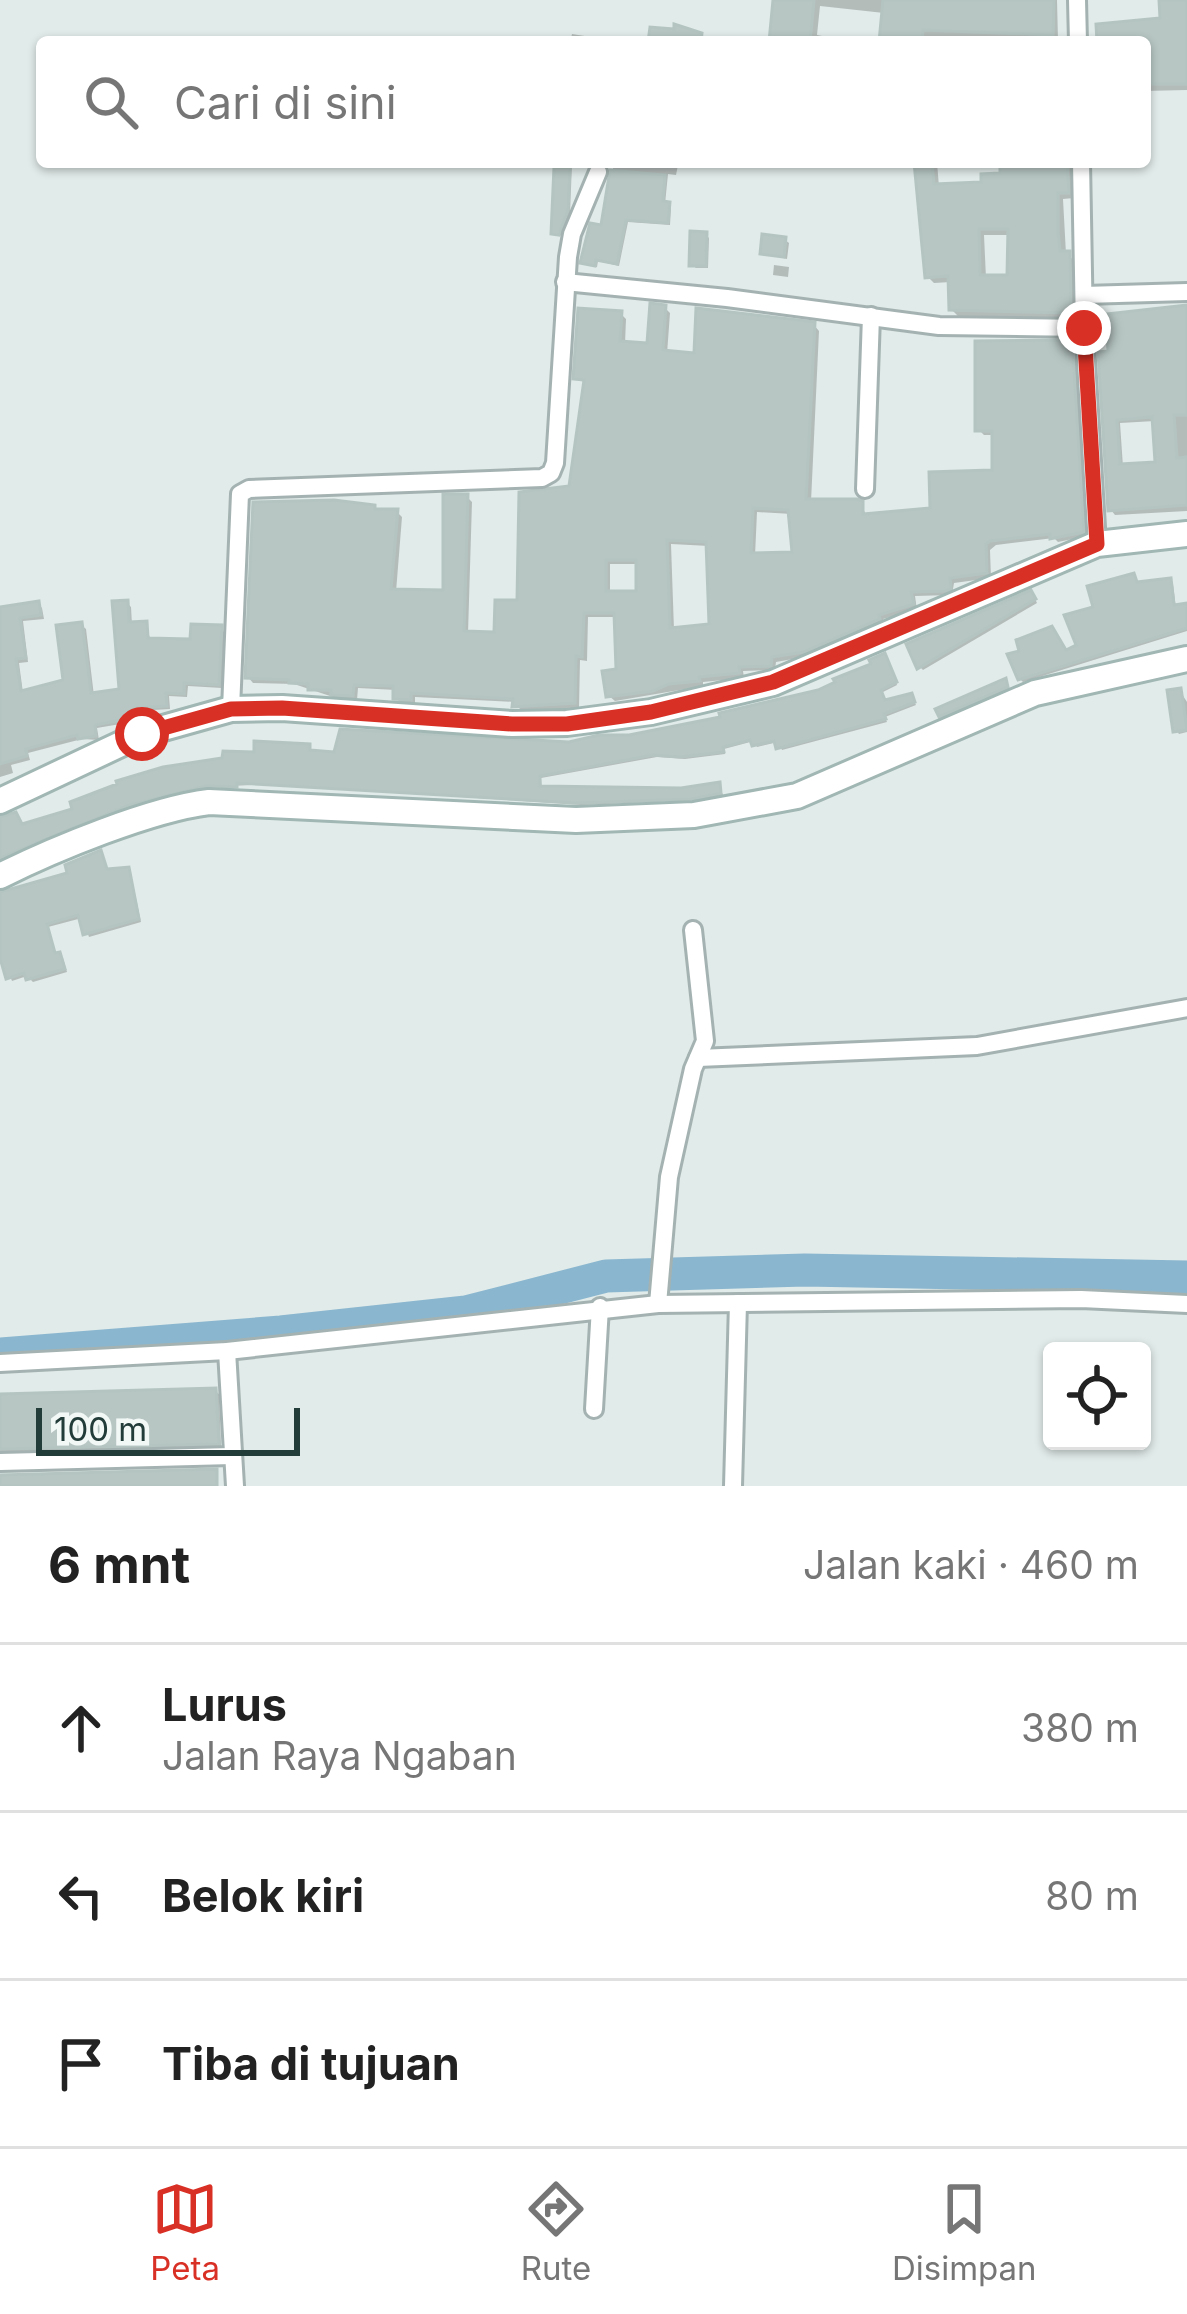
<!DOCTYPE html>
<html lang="id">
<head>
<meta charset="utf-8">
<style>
  :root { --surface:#fff; --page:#f2f2f2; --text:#222; --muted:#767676; --line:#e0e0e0; --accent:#d93025 }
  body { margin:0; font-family:Inter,sans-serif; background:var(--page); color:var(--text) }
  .controls { position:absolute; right:36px; bottom:36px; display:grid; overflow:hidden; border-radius:12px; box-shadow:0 3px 9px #0004 }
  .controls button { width:108px; height:108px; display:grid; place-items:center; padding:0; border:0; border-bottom:3px solid var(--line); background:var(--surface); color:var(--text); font:60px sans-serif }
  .scale { position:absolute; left:36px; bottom:30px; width:264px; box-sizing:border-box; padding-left:12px; border:6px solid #223c3a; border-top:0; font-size:33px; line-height:42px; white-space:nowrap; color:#223c3a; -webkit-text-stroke:9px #f2f8f6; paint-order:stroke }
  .stop { position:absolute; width:36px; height:36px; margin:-27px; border:9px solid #d93025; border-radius:50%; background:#fff }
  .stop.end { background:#d93025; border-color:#fff; box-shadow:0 3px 12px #0008 }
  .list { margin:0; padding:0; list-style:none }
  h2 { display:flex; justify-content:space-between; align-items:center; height:156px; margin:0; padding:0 48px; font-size:51px }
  h2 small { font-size:39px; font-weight:400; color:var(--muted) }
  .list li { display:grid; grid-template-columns:78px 1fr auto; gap:36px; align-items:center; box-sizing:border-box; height:168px; padding:0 48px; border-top:3px solid var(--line) }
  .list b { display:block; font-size:45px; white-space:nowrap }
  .list p { margin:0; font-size:39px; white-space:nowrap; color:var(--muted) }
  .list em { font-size:39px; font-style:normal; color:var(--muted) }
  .icon { flex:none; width:66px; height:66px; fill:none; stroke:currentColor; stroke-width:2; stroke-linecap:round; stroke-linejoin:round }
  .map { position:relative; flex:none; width:1187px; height:1486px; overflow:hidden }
  .search { position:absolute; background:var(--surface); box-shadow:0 3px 9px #0004; left:36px; right:36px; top:36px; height:132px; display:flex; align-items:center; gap:30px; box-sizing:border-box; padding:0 42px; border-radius:12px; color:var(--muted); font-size:45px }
  .sheet { height:660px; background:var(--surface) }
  nav { display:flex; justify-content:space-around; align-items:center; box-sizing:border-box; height:168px; border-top:3px solid var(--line); background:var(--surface); font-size:33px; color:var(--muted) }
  nav a { display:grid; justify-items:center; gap:6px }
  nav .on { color:var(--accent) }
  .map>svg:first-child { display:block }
  .shadow { fill:#0003; fill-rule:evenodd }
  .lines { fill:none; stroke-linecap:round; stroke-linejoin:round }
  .river { stroke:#8ab6cf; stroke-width:33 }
  .building { fill:#b7c6c3; stroke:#b4c5c1; stroke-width:3; fill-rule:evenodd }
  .street-casing { stroke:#a4b3b1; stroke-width:22 }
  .secondary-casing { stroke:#a0b7b3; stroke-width:30 }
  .street { stroke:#fff; stroke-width:16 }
  .secondary { stroke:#fff; stroke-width:24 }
  .route { stroke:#d93025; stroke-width:15 }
</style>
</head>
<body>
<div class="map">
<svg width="1187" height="1486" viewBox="0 0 1187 1486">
  <rect width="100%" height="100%" fill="#e1ebe9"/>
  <!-- shadow -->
  <g class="shadow">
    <path d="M776 0H1057L1058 40 882 42 884 13 820 6 817 35 853 42H772Z"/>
    <path d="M1162 0H1187V90L1145 91V42H1099L1163 21Z"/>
    <path d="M572 34 591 37 594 42H570Z"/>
    <path d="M556 162H580L572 163 570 214 562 236 554 233Z"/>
    <path d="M614 162H675L678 165 676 175 668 174 665 204 671 208 670 225 628 222 619 266 598 261 597 267 587 265 583 262 604 229Z"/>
    <path d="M919 162H937L939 187 985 185 1003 176V162H1072L1074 198 1063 199 1066 254 1075 261 1076 319 958 316 951 309V282L934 283 927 276ZM984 235H1011L1010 278H986Z"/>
    <path d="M706 235 709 238 708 268H696L692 265Z"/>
    <path d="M785 240 789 243 787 259 763 253Z"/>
    <path d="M774 265 789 267 788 277 773 275Z"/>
    <path d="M665 308 670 313 667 354 697 356 814 325 819 331 811 502 861 504 867 517 933 511 995 473V435H984L978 429 1065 344 1077 362 1087 536 1058 542 1054 538 996 545 990 550 991 578 954 583 952 595 915 596 917 610 883 619 884 624 810 656 776 662 775 670 743 671 744 678 703 682V686L615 701 609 696 620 671 617 617H588L587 661 580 660 579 708 521 711 516 702 415 697V704L401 703 396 698V690L358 688 357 700 339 699 294 684 253 683 248 677 378 512H397L402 517 396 592 446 593 467 497 472 502 468 634 497 635 520 603 572 489 587 384 576 378 621 314 626 319 625 344 650 346ZM757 512 792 514 795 555 755 556ZM671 544 709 546 712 627 674 630ZM610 564H639V594H610Z"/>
    <path d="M1187 308V511L1115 515 1111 510V354ZM1155 421 1158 465 1123 467 1120 423Z"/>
    <path d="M1133 576 1138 585 1170 581 1173 584 1176 608 1187 606V631L1023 682 1020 679 1079 647 1096 609Z"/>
    <path d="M1034 597 1037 603 923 670 920 667Z"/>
    <path d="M127 603 131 607 132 625 146 624 151 642H193L220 628 225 633 222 688 188 686 187 697 169 696 170 709 137 711 138 721 97 728 99 740 82 739 28 753 30 760 11 765 13 773 0 777V610L38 604 42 608 44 619 23 621 28 662 19 663 23 693 67 683 81 625 86 629 94 696 122 691Z"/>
    <path d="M887 659 897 685 881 693 885 703 911 696 916 705 885 717 887 722 782 750 778 742 757 747 754 741 724 749 725 754 685 759 657 757 541 778 542 789 681 791 719 786 723 795 696 800 581 805 272 784 211 787 130 807 0 861V818L22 827 257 755 309 747 311 753 569 745 691 727 819 693Z"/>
    <path d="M1005 681 1009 690 944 718 941 715Z"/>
    <path d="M1180 691 1187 702V732L1179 734 1176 730Z"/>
    <path d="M101 853 109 872 128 870 131 874 141 922 89 937 82 918 48 927 57 956 63 958 67 972 33 982 27 976 12 981 0 952V894L71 874Z"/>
    <path d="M215 1391 219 1394 221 1446 0 1454V1397Z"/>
  </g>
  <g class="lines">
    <!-- river -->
    <path class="river" d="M0 1354 281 1332 466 1312 606 1276 805 1270 1187 1277"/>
  </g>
  <!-- building -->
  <g class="building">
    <path d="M773 0H814L810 42H769Z"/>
    <path d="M883 0H1054L1053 35 923 30 922 42H879Z"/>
    <path d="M1159 0H1187V84H1145V42H1097L1096 24 1160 18Z"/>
    <path d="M674 24 702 33 701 42H648L650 27 674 29Z"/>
    <path d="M914 162H932L934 184 981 182V174L1000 173V162H1067L1069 193H1058V232L1060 251H1070L1071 313 949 310 948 276 925 278ZM979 229H1008L1007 275H980Z"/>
    <path d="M554 167 570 168 568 210 559 235 551 234Z"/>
    <path d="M610 170 665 175 663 201 670 202 668 223 626 220 617 264 596 260 595 266 580 263 590 223 601 225Z"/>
    <path d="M690 231 707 232 706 266H689Z"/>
    <path d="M762 234 786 237 784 257 760 254Z"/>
    <path d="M650 303 666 305 663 350 694 353 696 308 815 322 806 499H857L863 501V514L930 508 929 472 992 470V431H975V341L1066 340V354L1073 353 1084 532 1050 539V534L990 541 986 544 987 573 950 578 951 589 946 591 911 592 914 604 879 615 880 619 804 652 772 657 771 666 739 667 740 673 699 677 700 681 669 684 653 691 606 697 602 671 616 669 614 613H584L582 657 576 656 575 703 512 707 513 699 411 693V700L393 699V686L354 685 353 696 331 695V690H308V684L289 683V680L245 678 253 502 334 500 375 505V509H398L391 589 443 590V494H468L464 631 494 632 495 600H517L519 492 569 486 584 380 573 379 578 308 622 311 620 341 647 343ZM753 508 788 510 792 552 751 553ZM667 540 706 542 709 624 670 628ZM606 560H636V591H606Z"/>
    <path d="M1187 305V415H1174L1177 458 1187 457V505L1108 511 1098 352 1108 351 1106 314ZM1152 417 1155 462 1120 464 1117 420Z"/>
    <path d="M1134 573 1137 582 1171 578 1174 605 1187 603V628L1018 680 1007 654 1019 651 1016 640 1052 626 1066 650 1076 645 1064 615 1093 607 1087 586Z"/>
    <path d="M1031 590 1036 599 917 669 906 644Z"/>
    <path d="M128 600 129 622 147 621 148 638 190 639 191 624 222 625 219 685 184 683V694L166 693 167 706 135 708 136 717 95 725 96 736 78 739 77 735 26 749 27 756 0 764V607L39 601 41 615 20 618 26 658 16 659 21 691 63 680 56 625 82 622 91 693 119 689 112 601Z"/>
    <path d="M885 653 897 682 881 690 885 700 912 693 915 702 884 714 886 719 776 749 774 741 752 746 750 740 723 747 724 752 680 757 653 755 540 776V786L681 788 720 782 721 793 692 799 576 803 237 783V787L206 786 127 806 0 858V817L16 812 22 824 72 809 70 802 117 784 116 781 163 767 222 758 223 751 254 752V741L310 744V750L334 752 340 729 569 742 599 735H629L720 717 719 713 818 690 835 682 833 679 871 664 869 660Z"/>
    <path d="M1006 678 1008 687 939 717 935 709Z"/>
    <path d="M1181 688 1187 730 1173 732 1167 690Z"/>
    <path d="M101 850 107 869 129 867 139 919 83 935 78 915 47 924 55 953 60 952 65 969 26 980 24 973 6 979 0 958V892L67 873 65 865Z"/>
    <path d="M216 1388 219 1444 0 1449V1394Z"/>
    <path d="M217 1469V1486H0V1475Z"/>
  </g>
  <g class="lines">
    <defs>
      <g id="street">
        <path d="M1077 0 1078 42"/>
        <path d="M1081 162 1084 328 1097 544"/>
        <path d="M565 282 727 298 939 326 1084 328"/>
        <path d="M1084 295 1187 292"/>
        <path d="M865 489 871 316"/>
        <path d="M231 709 240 494 249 489 542 478 551 473 555 463 568 257 572 234 598 172"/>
        <path d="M698 1058 977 1046 1187 1008"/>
        <path d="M658 1304 669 1177 693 1069 705 1041 693 930"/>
        <path d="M227 1351 235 1486"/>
        <path d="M0 1363 227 1351 658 1304 1081 1299 1187 1304"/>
        <path d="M594 1409 600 1307"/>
        <path d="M0 1462 232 1456"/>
        <path d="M733 1486 738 1303"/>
      </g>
      <g id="secondary">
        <path d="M0 801 142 734 231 709 282 708 512 724 567 723 651 712 773 683 1097 544 1187 534"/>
        <path d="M0 876C54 849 151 809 209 802L576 820 694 815 797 796 1035 693 1187 659"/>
      </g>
    </defs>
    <!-- street casing -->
    <use href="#street" class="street-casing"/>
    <!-- secondary casing -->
    <use href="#secondary" class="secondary-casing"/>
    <!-- street -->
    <use href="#street" class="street"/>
    <!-- secondary -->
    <use href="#secondary" class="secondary"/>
  </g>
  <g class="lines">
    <!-- route -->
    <path class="route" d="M142 734 231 709 282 708 512 724H567L651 712 773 682 1097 544 1084 328"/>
  </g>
</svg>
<div class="controls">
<button><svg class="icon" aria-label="locate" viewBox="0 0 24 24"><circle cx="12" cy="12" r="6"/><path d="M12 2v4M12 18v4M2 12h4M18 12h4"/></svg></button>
</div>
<div class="scale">100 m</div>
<div class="stop" style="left:142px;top:734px"></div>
<div class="stop end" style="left:1084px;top:328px"></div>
<div class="search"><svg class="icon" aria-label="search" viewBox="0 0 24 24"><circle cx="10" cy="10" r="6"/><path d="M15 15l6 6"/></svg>Cari di sini</div>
</div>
<section class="sheet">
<h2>6 mnt<small>Jalan kaki · 460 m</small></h2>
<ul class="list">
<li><svg class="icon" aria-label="ahead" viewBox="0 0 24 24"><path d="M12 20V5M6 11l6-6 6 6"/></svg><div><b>Lurus</b><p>Jalan Raya Ngaban</p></div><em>380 m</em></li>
<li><svg class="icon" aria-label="left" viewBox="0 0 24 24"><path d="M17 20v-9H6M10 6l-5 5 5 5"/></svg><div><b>Belok kiri</b></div><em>80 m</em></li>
<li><svg class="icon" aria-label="arrive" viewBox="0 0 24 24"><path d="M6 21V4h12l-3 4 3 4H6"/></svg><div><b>Tiba di tujuan</b></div></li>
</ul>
</section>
<nav>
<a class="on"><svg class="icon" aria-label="map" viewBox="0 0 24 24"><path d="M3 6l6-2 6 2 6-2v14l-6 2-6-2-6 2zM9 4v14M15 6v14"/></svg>Peta</a>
<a><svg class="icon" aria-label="directions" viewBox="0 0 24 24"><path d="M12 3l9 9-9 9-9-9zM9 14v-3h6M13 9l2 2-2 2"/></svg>Rute</a>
<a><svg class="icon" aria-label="saved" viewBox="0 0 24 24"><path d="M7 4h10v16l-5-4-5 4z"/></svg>Disimpan</a>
</nav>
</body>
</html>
